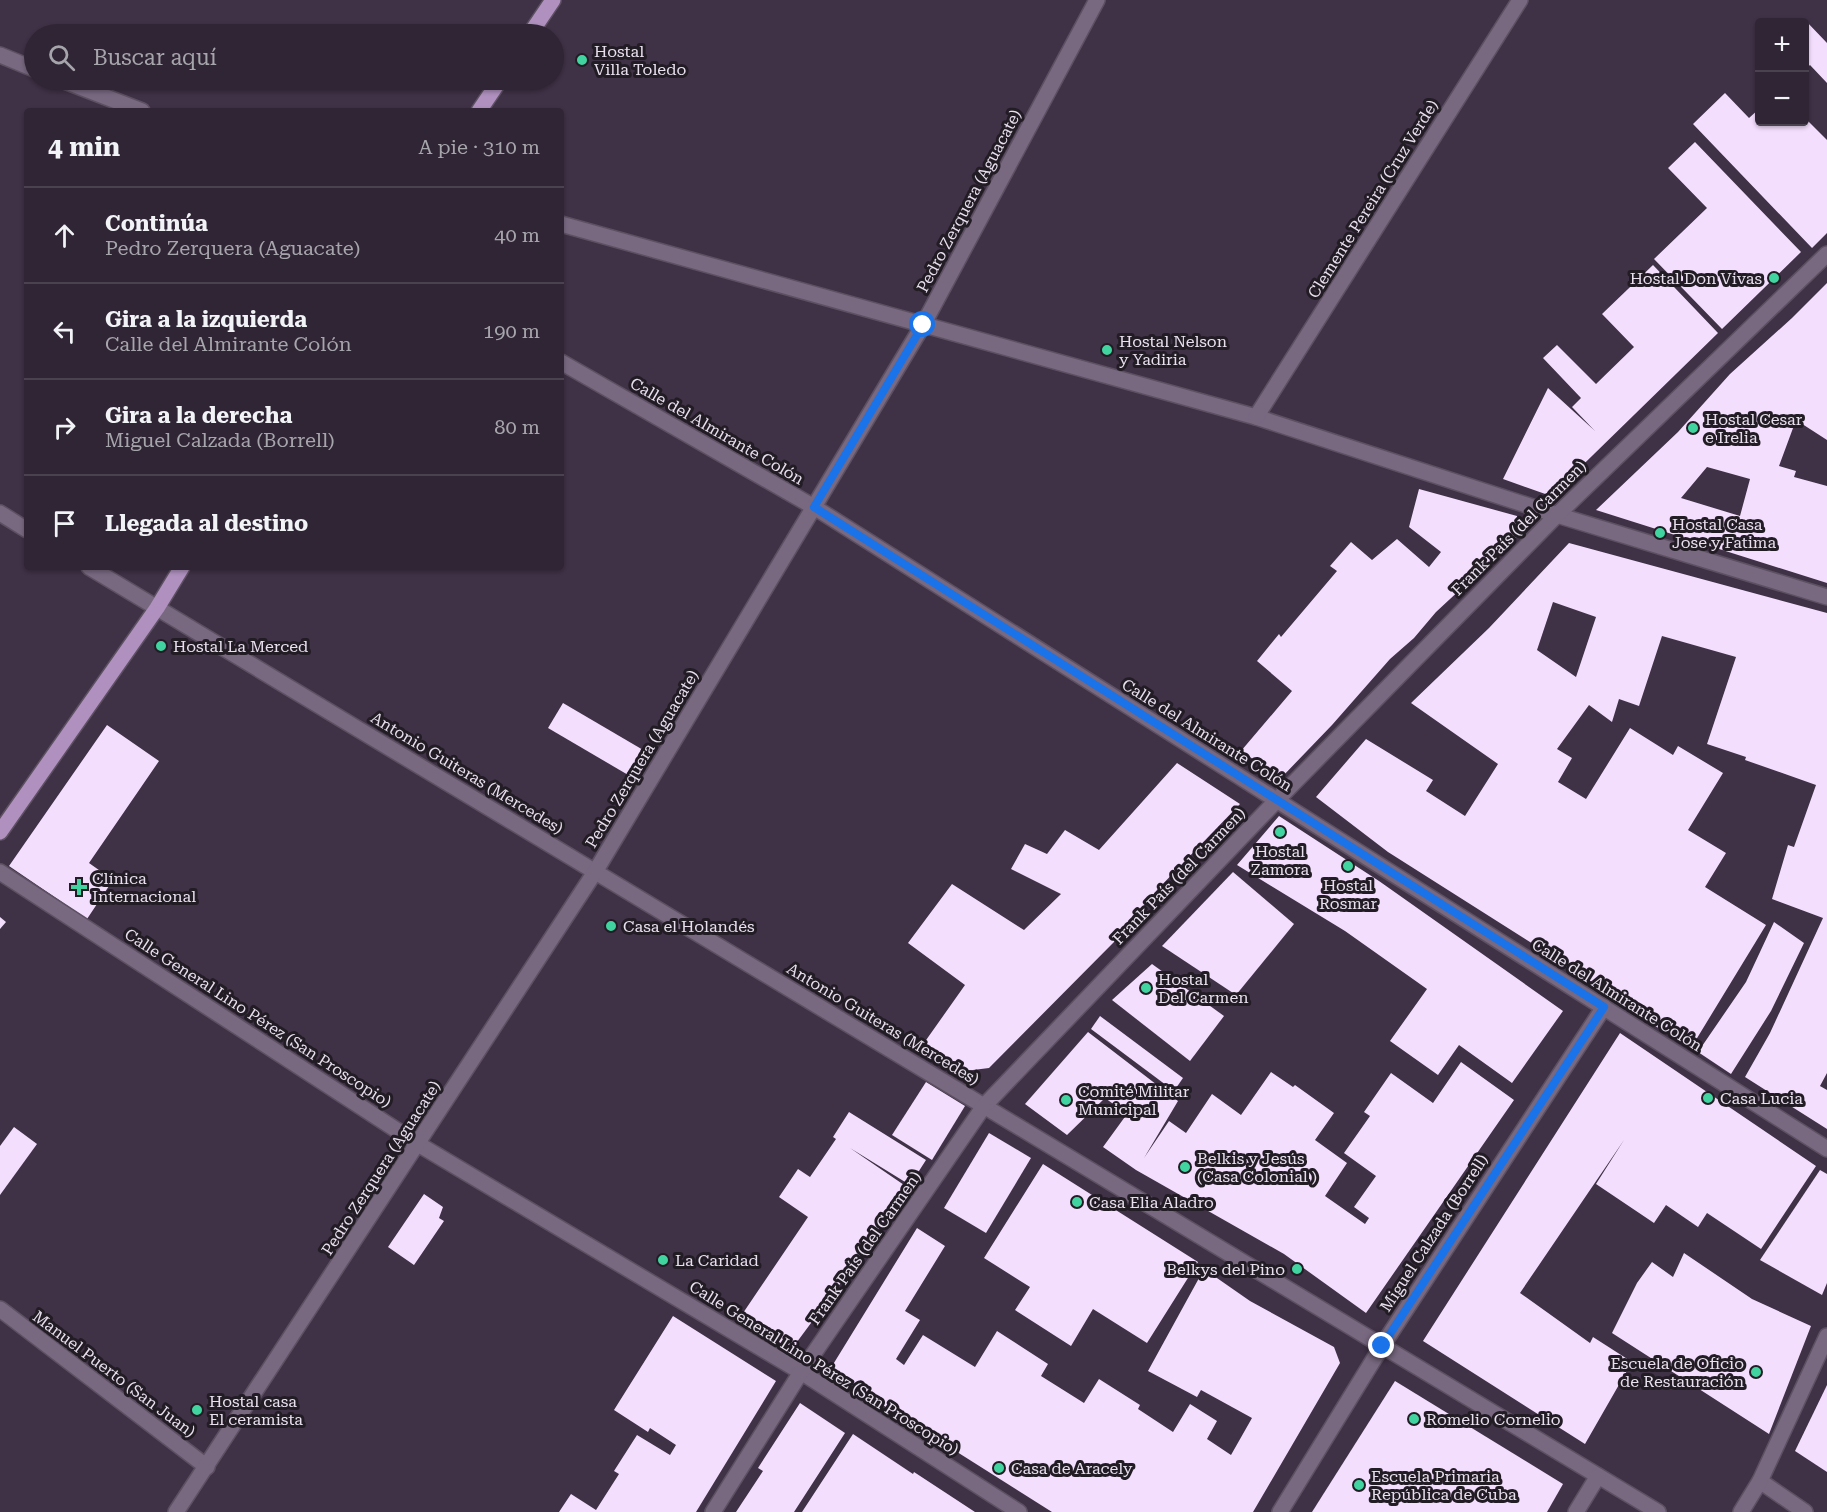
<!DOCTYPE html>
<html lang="es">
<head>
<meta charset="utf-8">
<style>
  :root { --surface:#2f2534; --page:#3b3140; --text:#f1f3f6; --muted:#a7a5ac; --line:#4a424f }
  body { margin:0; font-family:"Roboto Serif",serif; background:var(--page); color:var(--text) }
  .controls { position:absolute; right:18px; top:18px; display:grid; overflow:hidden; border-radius:6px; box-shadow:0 2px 4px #0004 }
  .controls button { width:54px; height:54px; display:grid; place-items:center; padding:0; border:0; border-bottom:2px solid var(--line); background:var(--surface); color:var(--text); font:30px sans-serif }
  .stop { position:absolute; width:18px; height:18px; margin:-14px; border:4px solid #1a73e8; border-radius:50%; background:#fff }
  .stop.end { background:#1a73e8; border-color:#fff; box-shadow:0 2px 6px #0008 }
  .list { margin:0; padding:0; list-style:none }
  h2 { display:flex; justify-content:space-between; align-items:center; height:78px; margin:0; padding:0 24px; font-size:26px }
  h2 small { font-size:20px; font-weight:400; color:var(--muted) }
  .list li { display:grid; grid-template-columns:39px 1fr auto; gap:18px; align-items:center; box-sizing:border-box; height:96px; padding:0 24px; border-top:2px solid var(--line) }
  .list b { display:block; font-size:22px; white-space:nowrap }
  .list p { margin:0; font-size:20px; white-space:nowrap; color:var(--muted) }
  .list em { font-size:20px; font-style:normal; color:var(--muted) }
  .icon { flex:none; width:33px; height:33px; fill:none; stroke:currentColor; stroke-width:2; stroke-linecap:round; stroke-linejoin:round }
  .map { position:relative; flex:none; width:1827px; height:1512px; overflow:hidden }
  .search { position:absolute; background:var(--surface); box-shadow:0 2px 4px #0004; left:24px; top:24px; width:540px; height:66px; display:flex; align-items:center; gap:15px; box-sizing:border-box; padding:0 21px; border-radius:33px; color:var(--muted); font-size:22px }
  .panel { position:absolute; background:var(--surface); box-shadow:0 2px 4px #0004; left:24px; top:108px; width:540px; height:462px; border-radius:6px }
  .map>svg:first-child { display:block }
  .building { fill:#f4defe; fill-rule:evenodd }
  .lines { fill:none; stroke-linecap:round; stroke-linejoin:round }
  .minor-casing { stroke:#5d5062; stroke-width:18 }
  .primary-casing { stroke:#5d5062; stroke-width:18 }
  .minor { stroke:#786880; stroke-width:15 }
  .primary { stroke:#af90be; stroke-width:15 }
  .route { stroke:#1a73e8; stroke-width:8 }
  .poi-dot { fill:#42d4a0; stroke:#221c25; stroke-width:2 }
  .labels { text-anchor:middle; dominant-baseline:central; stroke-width:6; stroke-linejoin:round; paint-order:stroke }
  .poi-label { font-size:16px; fill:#e9e0ee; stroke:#221c25; text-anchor:start }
  .street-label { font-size:16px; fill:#e9e0ee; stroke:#221c25 }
</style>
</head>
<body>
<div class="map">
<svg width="1827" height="1512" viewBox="0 0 1827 1512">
  <rect width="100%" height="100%" fill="#3f3146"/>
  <!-- building -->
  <g class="building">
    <path d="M1806 21 1827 43V83L1810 65 1804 70Z"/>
    <path d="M1725 93 1749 118 1760 108V122H1804V117L1827 140V233L1812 248 1693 124Z"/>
    <path d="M1695 142 1801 252 1722 329 1654 259 1707 208 1668 168Z"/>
    <path d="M1653 265 1718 333 1551 496 1503 479 1548 388 1595 431 1572 407 1581 398 1543 358 1557 345 1596 384 1634 347 1602 314Z"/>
    <path d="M1827 283V440L1796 420 1779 466 1796 471 1794 477 1827 486V583L1596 510 1678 432 1730 374 1792 318ZM1707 467 1750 479 1740 516 1681 498Z"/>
    <path d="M1419 489 1517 516 1518 536 1436 612 1414 638 1390 659 1332 725 1281 778 1241 751 1292 691 1257 661 1279 634 1281 637 1337 571 1330 566 1351 542 1372 560 1397 539 1429 567 1441 552 1409 527Z"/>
    <path d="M1569 543 1827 613V1073L1820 1086 1827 1090V1129L1745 1077 1770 1033 1823 918 1772 899 1788 845 1794 847 1816 785 1745 760 1746 757 1707 744 1736 657 1662 636 1639 706 1619 699 1612 722 1589 705 1557 749 1572 758 1558 782 1586 799 1630 728 1673 755 1678 746 1723 773 1688 830 1726 853 1705 887 1766 925 1691 1048 1592 987 1549 954 1388 852 1316 797 1366 739 1433 780 1426 791 1465 816 1498 764 1411 703 1489 628ZM1553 602 1596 617 1576 677 1537 650Z"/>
    <path d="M563 703 650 754 635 779 548 728Z"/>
    <path d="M107 725 159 761 89 863 113 880 87 919 9 866Z"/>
    <path d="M1177 763 1240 804 1157 890 1114 942 989 1068 965 1071 924 1043 965 985 908 943 952 884 1024 930 1061 894 1011 869 1025 844 1047 854 1065 830 1099 850Z"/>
    <path d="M1279 816 1379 881 1563 1011 1512 1083 1459 1045 1438 1075 1390 1041 1427 989 1345 931 1237 865Z"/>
    <path d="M1233 872 1294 924 1236 995 1162 946Z"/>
    <path d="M0 917 6 922 0 929Z"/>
    <path d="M1774 922 1804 943 1771 1011 1731 1074 1698 1052 1746 982Z"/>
    <path d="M1152 964 1224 1016 1190 1061 1112 1000Z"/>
    <path d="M1100 1016 1183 1078 1174 1091 1091 1029Z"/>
    <path d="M1088 1032 1178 1101 1144 1158 1169 1121 1186 1133 1212 1094 1241 1115 1271 1072 1293 1087 1295 1085 1334 1113 1315 1140 1347 1163 1325 1196 1365 1224 1369 1218 1354 1207 1376 1176 1344 1153 1370 1116 1364 1112 1391 1073 1433 1103 1461 1062 1514 1100 1366 1313 1284 1254 1136 1170 1103 1147 1127 1114 1105 1098 1067 1135 1025 1104Z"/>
    <path d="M1620 1033 1816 1166 1761 1249 1707 1213 1698 1227 1666 1205 1654 1223 1596 1184 1624 1140 1520 1293 1590 1343 1593 1337 1632 1362 1585 1444 1423 1341Z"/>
    <path d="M926 1082 965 1106 932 1160 892 1135Z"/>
    <path d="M849 1112 926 1160 910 1185 850 1148 907 1187 863 1253 791 1350 741 1316 808 1217 779 1197 798 1169 810 1177 836 1139 833 1137Z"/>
    <path d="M14 1127 37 1144 0 1195V1146Z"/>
    <path d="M989 1133 1031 1158 986 1233 944 1208Z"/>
    <path d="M1043 1164 1198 1262 1147 1343 1093 1309 1071 1346 1015 1310 1030 1287 984 1258Z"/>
    <path d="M1820 1170 1827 1174V1283L1822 1295 1760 1260Z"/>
    <path d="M424 1194 443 1207 439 1218 444 1221 414 1265 388 1247Z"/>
    <path d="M917 1228 945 1246 905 1311 920 1320 896 1359 904 1365 923 1335 975 1367 997 1331 1048 1364 1041 1376 1084 1403 1099 1379 1140 1405 1138 1409 1173 1432 1190 1404 1217 1421 1207 1439 1231 1455 1252 1418 1201 1390 1197 1397 1148 1371 1204 1269 1250 1301 1334 1347 1340 1363 1253 1512H1052L829 1371Z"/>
    <path d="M1684 1253 1752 1299 1811 1326 1769 1434 1612 1333 1637 1283 1652 1262 1673 1277Z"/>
    <path d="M673 1316 776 1381 696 1512H559L571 1494 596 1510 619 1474 614 1471 637 1435 670 1455 676 1445 650 1428 648 1432 614 1410Z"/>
    <path d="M1395 1381 1563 1484 1547 1512H1312Z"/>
    <path d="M1827 1385V1472L1795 1451Z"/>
    <path d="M800 1403 845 1433 794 1512H736L763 1471 758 1468Z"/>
    <path d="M853 1434 913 1474 914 1472 975 1512H802Z"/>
  </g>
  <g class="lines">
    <defs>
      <g id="minor">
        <path d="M0 55 34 69"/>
        <path d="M62 80 142 111"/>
        <path d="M561 224 1256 417 1557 515 1827 597"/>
        <path d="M561 362 814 507 1827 1149"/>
        <path d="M1256 417 1520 0"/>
        <path d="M0 513 27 530"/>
        <path d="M89 567 1658 1512"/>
        <path d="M0 872 418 1144 801 1372 1019 1512"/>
        <path d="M0 1309 207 1467"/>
        <path d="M1760 1481 1805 1512"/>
        <path d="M176 1512 595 872 923 325 1097 0"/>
        <path d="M713 1512 801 1372 984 1106 1277 800 1557 515 1827 254"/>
        <path d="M1280 1512 1382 1346 1604 1007"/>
        <path d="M1576 1512 1598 1476"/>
        <path d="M1741 1512 1760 1481 1827 1336"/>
      </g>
      <g id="primary">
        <path d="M530 34 553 0"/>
        <path d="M479 111 500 80"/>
        <path d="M0 832 157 608 182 567"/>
      </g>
    </defs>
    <!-- minor casing -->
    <use href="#minor" class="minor-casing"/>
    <!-- primary casing -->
    <use href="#primary" class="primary-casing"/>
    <!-- minor -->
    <use href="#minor" class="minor"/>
    <!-- primary -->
    <use href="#primary" class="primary"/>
  </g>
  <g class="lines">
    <!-- route -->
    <path class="route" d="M923 325 814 507 1604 1007 1382 1346"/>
  </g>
  <!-- markers -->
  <g class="poi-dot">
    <circle cx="582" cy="60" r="6"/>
    <circle cx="1774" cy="278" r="6"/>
    <circle cx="1107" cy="350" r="6"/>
    <circle cx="1693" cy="428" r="6"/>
    <circle cx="1660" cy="533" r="6"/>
    <circle cx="161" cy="646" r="6"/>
    <circle cx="1280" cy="832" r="6"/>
    <circle cx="1348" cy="866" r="6"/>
    <path d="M76 878h6v6h6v6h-6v6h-6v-6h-6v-6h6z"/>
    <circle cx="611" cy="926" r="6"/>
    <circle cx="1146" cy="988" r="6"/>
    <circle cx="1708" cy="1098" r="6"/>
    <circle cx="1066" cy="1100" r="6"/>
    <circle cx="1185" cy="1167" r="6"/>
    <circle cx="1077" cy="1202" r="6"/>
    <circle cx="663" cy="1260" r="6"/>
    <circle cx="1297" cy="1269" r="6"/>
    <circle cx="1756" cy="1372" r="6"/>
    <circle cx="197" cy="1410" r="6"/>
    <circle cx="1414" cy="1419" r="6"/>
    <circle cx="999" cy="1468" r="6"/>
    <circle cx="1359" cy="1485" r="6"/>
  </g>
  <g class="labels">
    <!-- poi labels -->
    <g class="poi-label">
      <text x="594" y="51">Hostal<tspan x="594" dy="18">Villa Toledo</tspan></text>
      <text x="1762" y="278" text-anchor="end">Hostal Don Vivas</text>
      <text x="1119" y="341">Hostal Nelson<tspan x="1119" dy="18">y Yadiria</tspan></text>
      <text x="1705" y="419">Hostal Cesar<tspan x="1705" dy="18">e Irelia</tspan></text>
      <text x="1672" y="524">Hostal Casa<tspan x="1672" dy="18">Jose y Fatima</tspan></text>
      <text x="173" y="646">Hostal La Merced</text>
      <text x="1280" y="851" text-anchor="middle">Hostal<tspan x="1280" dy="18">Zamora</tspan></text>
      <text x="92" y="878">Clínica<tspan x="92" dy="18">Internacional</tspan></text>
      <text x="1348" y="885" text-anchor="middle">Hostal<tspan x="1348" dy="18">Rosmar</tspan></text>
      <text x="623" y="926">Casa el Holandés</text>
      <text x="1158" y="979">Hostal<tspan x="1158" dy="18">Del Carmen</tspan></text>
      <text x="1078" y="1091">Comité Militar<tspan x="1078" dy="18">Municipal</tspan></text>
      <text x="1720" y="1098">Casa Lucia</text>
      <text x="1197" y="1158">Belkis y Jesús<tspan x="1197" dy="18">(Casa Colonial )</tspan></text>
      <text x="1089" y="1202">Casa Elia Aladro</text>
      <text x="675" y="1260">La Caridad</text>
      <text x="1285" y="1269" text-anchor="end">Belkys del Pino</text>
      <text x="1744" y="1363" text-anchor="end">Escuela de Oficio<tspan x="1744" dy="18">de Restauración</tspan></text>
      <text x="209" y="1401">Hostal casa<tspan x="209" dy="18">El ceramista</tspan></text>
      <text x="1426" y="1419">Romelio Cornelio</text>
      <text x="1011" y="1468">Casa de Aracely</text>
      <text x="1371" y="1476">Escuela Primaria<tspan x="1371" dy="18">República de Cuba</tspan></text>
    </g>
    <!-- street labels -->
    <g class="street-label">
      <text transform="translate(1373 199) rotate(-58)">Clemente Pereira (Cruz Verde)</text>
      <text transform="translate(969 201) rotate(-62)">Pedro Zerquera (Aguacate)</text>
      <text transform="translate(717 431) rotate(30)">Calle del Almirante Colón</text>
      <text transform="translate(1519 528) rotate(-45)">Frank País (del Carmen)</text>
      <text transform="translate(1207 735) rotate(32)">Calle del Almirante Colón</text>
      <text transform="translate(642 759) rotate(-59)">Pedro Zerquera (Aguacate)</text>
      <text transform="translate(467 773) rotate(31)">Antonio Guiteras (Mercedes)</text>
      <text transform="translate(1179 876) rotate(-46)">Frank País (del Carmen)</text>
      <text transform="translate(1617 995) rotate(32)">Calle del Almirante Colón</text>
      <text transform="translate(258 1018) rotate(33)">Calle General Lino Pérez (San Proscopio)</text>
      <text transform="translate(883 1024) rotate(31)">Antonio Guiteras (Mercedes)</text>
      <text transform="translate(381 1168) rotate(-57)">Pedro Zerquera (Aguacate)</text>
      <text transform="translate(1434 1233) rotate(-57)">Miguel Calzada (Borrell)</text>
      <text transform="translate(865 1248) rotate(-55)">Frank País (del Carmen)</text>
      <text transform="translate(824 1368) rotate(32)">Calle General Lino Pérez (San Proscopio)</text>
      <text transform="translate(114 1374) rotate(37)">Manuel Puerto (San Juan)</text>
    </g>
  </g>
</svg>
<div class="controls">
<button>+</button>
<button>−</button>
</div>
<div class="stop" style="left:923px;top:325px"></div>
<div class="stop end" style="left:1382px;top:1346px"></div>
<div class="search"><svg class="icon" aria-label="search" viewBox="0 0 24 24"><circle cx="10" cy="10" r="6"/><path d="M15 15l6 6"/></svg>Buscar aquí</div>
<section class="panel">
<h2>4 min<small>A pie · 310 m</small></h2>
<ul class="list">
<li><svg class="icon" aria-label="ahead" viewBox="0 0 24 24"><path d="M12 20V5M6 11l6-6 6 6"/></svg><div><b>Continúa</b><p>Pedro Zerquera (Aguacate)</p></div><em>40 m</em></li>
<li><svg class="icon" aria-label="left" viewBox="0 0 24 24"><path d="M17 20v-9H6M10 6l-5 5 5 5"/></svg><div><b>Gira a la izquierda</b><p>Calle del Almirante Colón</p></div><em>190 m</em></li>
<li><svg class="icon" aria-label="right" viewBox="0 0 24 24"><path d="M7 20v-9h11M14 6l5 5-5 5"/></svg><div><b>Gira a la derecha</b><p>Miguel Calzada (Borrell)</p></div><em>80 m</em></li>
<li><svg class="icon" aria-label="arrive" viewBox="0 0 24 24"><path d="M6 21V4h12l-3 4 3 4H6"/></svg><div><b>Llegada al destino</b></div></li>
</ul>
</section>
</div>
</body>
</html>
